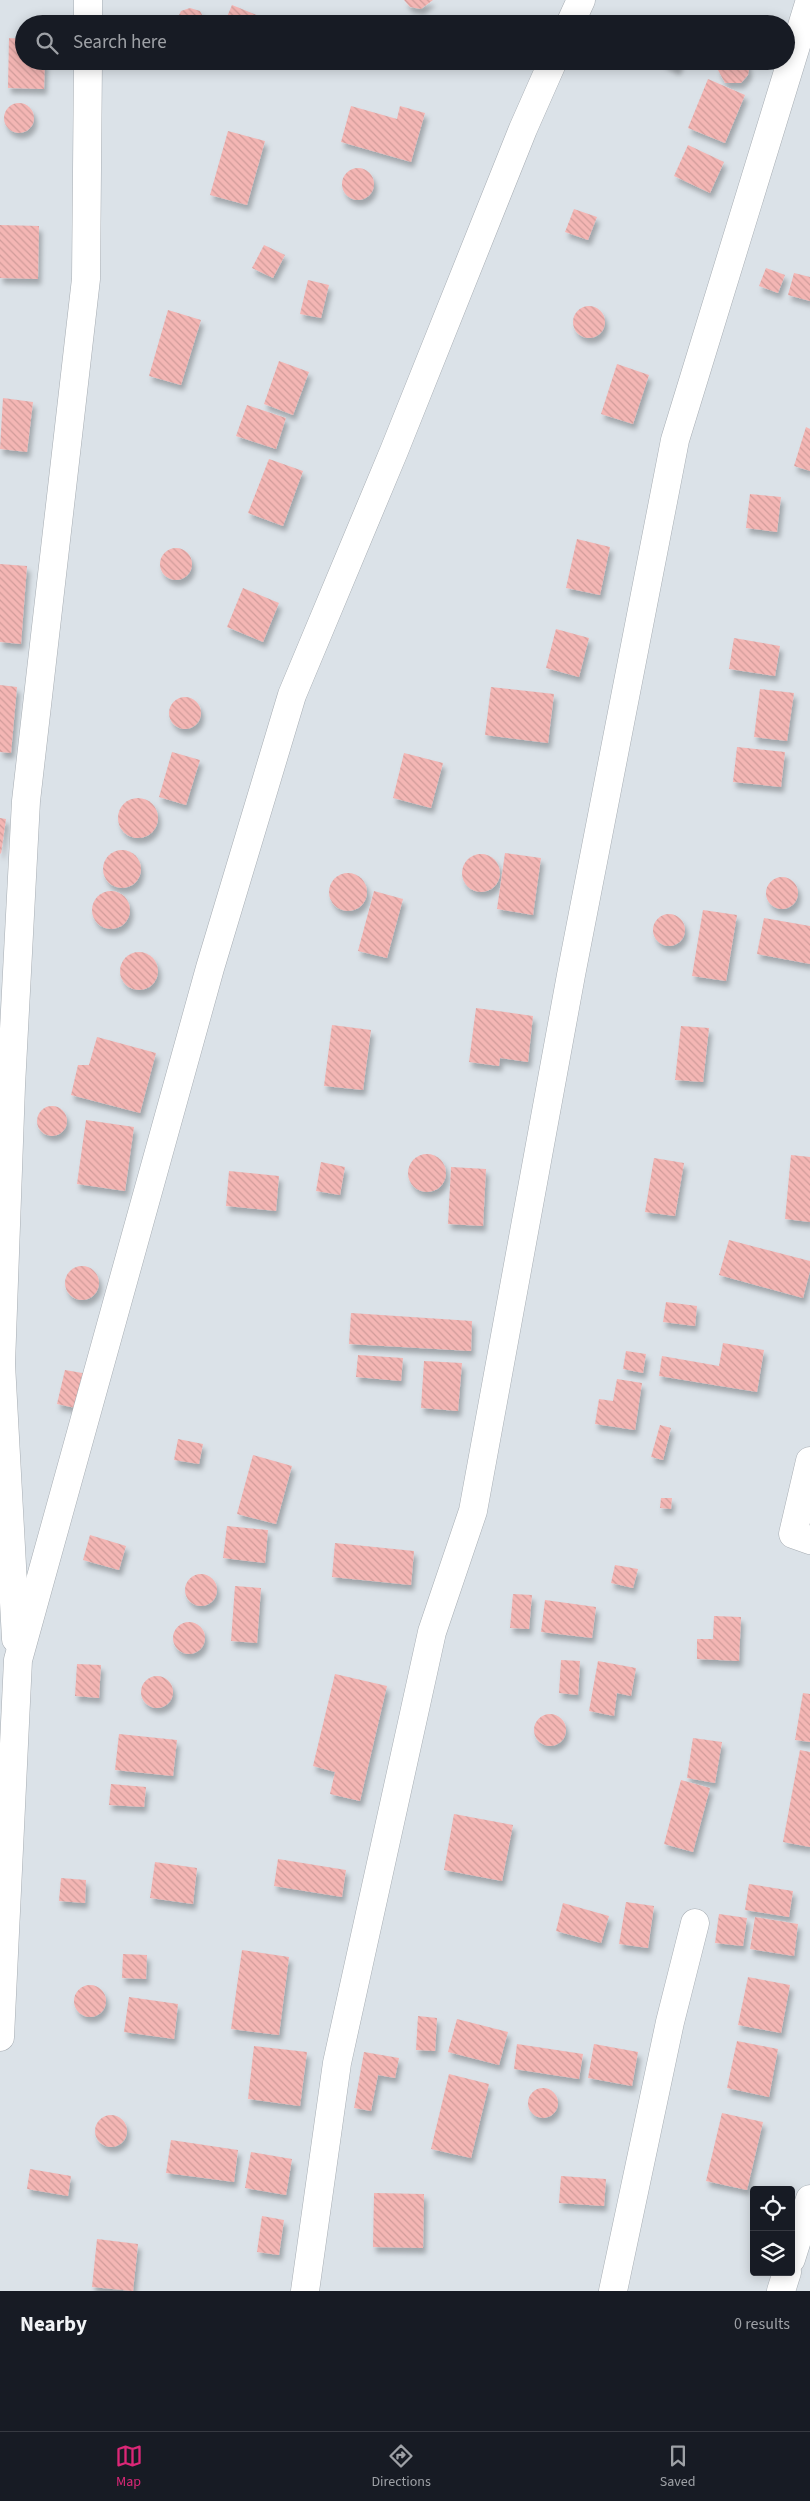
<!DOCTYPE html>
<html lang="en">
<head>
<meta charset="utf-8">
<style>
  :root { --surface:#171b24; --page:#20242c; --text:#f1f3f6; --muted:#9ea1a6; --line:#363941; --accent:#db2777 }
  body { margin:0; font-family:"Source Sans 3",sans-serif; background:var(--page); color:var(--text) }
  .controls { position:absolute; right:15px; bottom:15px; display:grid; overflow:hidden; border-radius:5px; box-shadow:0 2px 12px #0003 }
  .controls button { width:45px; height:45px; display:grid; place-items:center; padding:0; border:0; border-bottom:1px solid var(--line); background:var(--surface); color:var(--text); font:25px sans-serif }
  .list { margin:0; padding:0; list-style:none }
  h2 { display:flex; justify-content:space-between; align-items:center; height:65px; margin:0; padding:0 20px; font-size:21px }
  h2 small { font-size:16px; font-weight:400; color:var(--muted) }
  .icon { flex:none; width:28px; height:28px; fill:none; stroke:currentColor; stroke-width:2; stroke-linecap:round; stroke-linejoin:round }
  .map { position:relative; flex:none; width:810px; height:2291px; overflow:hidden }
  .search { position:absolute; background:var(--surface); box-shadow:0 2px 12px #0003; left:15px; right:15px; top:15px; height:55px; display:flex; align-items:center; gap:12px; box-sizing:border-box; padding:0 18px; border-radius:28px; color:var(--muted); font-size:19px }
  .sheet { height:140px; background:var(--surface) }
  nav { display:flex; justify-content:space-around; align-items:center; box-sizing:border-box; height:70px; border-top:1px solid var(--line); background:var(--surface); font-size:14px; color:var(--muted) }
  nav a { display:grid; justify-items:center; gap:2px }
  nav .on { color:var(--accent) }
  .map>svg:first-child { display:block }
  .building { fill:url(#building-back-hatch); filter:url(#shadow) }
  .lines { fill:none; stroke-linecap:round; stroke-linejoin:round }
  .minor-casing { stroke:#a7adb3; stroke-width:29 }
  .minor { stroke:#fff; stroke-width:28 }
</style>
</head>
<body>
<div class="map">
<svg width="810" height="2291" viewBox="0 0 810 2291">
  <defs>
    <pattern id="building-back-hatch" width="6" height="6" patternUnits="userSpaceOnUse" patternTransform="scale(1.25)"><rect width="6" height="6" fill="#f4b6b4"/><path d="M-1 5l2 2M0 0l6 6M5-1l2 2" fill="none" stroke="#d09c9a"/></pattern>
    <filter id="shadow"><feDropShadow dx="3" dy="5.5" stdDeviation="2.5" flood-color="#0004"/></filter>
  </defs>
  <rect width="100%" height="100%" fill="#dbe2e8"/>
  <!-- building -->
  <g class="building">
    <path d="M404 0H433L421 9 410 7Z"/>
    <path d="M232 5 259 16 255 24H224Z"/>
    <path d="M190 8 200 11 207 24H175L181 11Z"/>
    <path d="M9 38 24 39V61H45L44 89 8 88Z"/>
    <path d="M660 61H681L677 70Z"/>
    <path d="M720 61H747L749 70 748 75 741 83H725L718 70Z"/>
    <path d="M708 79 745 95 725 143 688 128Z"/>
    <circle cx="19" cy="118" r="15"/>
    <path d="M351 106 397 119 400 106 425 113 411 162 341 142Z"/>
    <path d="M228 131 265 141 247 205 210 195Z"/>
    <path d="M688 145 724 162 710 193 674 176Z"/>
    <circle cx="358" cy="184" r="16"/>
    <path d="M574 209 597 217 588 240 565 232Z"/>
    <path d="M0 225 39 226 38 279 0 278Z"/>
    <path d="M264 245 285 255 273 278 252 268Z"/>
    <path d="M766 268 785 275 778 293 759 286Z"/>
    <path d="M794 273 810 277V301L788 295Z"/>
    <path d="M308 280 329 285 321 318 300 314Z"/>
    <circle cx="589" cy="322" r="16"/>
    <path d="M168 310 201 320 181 385 149 376Z"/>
    <path d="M279 361 309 372 293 415 264 404Z"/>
    <path d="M617 364 649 375 633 424 601 414Z"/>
    <path d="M3 398 33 402 27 452 0 449Z"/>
    <path d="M247 405 286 418 276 449 236 436Z"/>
    <path d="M806 427 810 429V471L794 466Z"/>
    <path d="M269 459 303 471 283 526 248 513Z"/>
    <path d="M750 494 781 497 777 532 746 528Z"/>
    <path d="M577 539 610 547 600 595 566 588Z"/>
    <circle cx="176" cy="564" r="16"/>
    <path d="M0 564 27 566 21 644 0 642Z"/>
    <path d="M243 588 279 603 263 642 227 627Z"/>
    <path d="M556 629 589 638 579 677 546 668Z"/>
    <path d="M734 638 780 646 775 676 729 669Z"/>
    <path d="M0 685 17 687 11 753 0 752Z"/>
    <path d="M491 687 554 694 548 743 485 735Z"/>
    <path d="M760 689 794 693 787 741 754 737Z"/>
    <circle cx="185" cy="713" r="16"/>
    <path d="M737 747 785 752 781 787 733 782Z"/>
    <path d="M172 752 200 760 186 805 159 797Z"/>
    <path d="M404 753 443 763 431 808 393 798Z"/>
    <circle cx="138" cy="818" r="20"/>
    <path d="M0 818 6 819 1 854 0 853Z"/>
    <circle cx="122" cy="869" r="19"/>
    <path d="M505 853 541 858 533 915 497 909Z"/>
    <circle cx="481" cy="873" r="19"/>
    <circle cx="348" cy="892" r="19"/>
    <circle cx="782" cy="893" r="16"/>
    <circle cx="111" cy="910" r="19"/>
    <path d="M374 891 403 899 387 958 358 951Z"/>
    <path d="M703 910 737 915 726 981 692 976Z"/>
    <circle cx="669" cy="930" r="16"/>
    <path d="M764 918 810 926V964L757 954Z"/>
    <circle cx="139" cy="971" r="19"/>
    <path d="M476 1008 533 1016 528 1062 500 1058 499 1066 469 1062Z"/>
    <path d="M332 1025 371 1030 363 1090 324 1086Z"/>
    <path d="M681 1026 709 1028 703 1082 675 1080Z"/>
    <path d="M97 1037 156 1053 140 1113 71 1095 78 1065H89Z"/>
    <circle cx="52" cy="1121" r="15"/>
    <path d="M86 1120 134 1127 125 1191 77 1184Z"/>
    <circle cx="427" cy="1173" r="19"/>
    <path d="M791 1155 810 1157V1222L785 1219Z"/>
    <path d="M654 1158 684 1163 675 1216 645 1212Z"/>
    <path d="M321 1162 345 1167 340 1195 316 1191Z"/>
    <path d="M451 1167 486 1169 483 1226 448 1224Z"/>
    <path d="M229 1171 279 1176 276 1211 226 1206Z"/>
    <path d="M729 1240 810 1261V1271L803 1298 719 1275Z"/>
    <circle cx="82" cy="1283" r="17"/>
    <path d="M666 1302 697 1306 695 1326 663 1322Z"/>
    <path d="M351 1313 472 1321 471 1351 349 1344Z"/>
    <path d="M723 1343 764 1350 757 1392 659 1376 662 1356 719 1366Z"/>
    <path d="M626 1351 646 1354 643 1373 623 1369Z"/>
    <path d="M358 1355 403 1358 401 1381 356 1377Z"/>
    <path d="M424 1361 462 1363 458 1411 421 1408Z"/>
    <path d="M65 1370 88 1374 80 1409 57 1404Z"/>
    <path d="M617 1379 642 1383 635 1430 595 1424 599 1399 613 1401Z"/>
    <path d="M660 1425 671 1428 663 1460 651 1457Z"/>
    <path d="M178 1439 203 1444 199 1464 174 1460Z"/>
    <path d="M253 1455 292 1466 276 1524 237 1514Z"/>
    <path d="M661 1498H672L671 1509 660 1508Z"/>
    <path d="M227 1526 268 1530 265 1563 223 1558Z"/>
    <path d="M90 1535 126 1546 119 1570 83 1560Z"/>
    <path d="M335 1543 414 1551 411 1585 332 1577Z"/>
    <path d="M615 1565 638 1569 633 1588 611 1583Z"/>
    <circle cx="201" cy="1590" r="16"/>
    <path d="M235 1586 261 1588 257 1643 231 1641Z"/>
    <path d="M513 1594 532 1595 529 1629 510 1628Z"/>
    <path d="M545 1600 596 1607 592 1638 541 1632Z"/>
    <path d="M714 1616 741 1617 739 1661 697 1659V1639H713Z"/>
    <circle cx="189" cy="1638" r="16"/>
    <path d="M561 1660 580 1661 578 1695 559 1693Z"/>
    <path d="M598 1661 636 1668 631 1696 617 1693 614 1716 589 1711Z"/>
    <path d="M77 1664 101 1665 99 1698 75 1696Z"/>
    <path d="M335 1674 387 1686 360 1801 330 1794 335 1772 313 1766Z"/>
    <circle cx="157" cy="1692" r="16"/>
    <path d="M803 1693 810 1694V1742L795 1740Z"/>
    <circle cx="550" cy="1730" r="16"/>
    <path d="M119 1734 177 1740 173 1776 115 1770Z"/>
    <path d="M693 1738 722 1742 715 1783 687 1778Z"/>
    <path d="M800 1750 810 1752V1847L783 1842Z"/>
    <path d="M681 1780 710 1788 693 1852 664 1844Z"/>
    <path d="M111 1784 146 1787 144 1807 109 1805Z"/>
    <path d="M454 1814 513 1825 502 1881 444 1870Z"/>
    <path d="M278 1859 346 1870 342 1897 274 1886Z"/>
    <path d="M155 1862 197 1868 193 1904 150 1898Z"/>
    <path d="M61 1878 86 1880 85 1903 59 1901Z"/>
    <path d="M749 1884 793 1891 789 1917 745 1910Z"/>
    <path d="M626 1902 654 1906 648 1948 619 1944Z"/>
    <path d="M563 1903 609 1916 601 1943 556 1931Z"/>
    <path d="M719 1914 747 1918 743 1946 715 1943Z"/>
    <path d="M755 1917 798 1924 794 1956 750 1949Z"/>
    <path d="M242 1950 289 1957 279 2035 231 2029Z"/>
    <path d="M123 1954 147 1955 146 1979 122 1978Z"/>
    <path d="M748 1977 790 1985 781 2033 738 2025Z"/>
    <circle cx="90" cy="2001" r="16"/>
    <path d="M129 1997 178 2004 174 2039 124 2032Z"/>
    <path d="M418 2016 437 2018 435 2051 416 2050Z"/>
    <path d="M457 2019 508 2032 499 2065 448 2052Z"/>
    <path d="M737 2041 778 2049 769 2097 727 2088Z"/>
    <path d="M517 2044 583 2054 579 2079 514 2069Z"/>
    <path d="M594 2044 638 2052 632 2086 588 2078Z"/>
    <path d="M254 2046 307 2052 300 2106 248 2099Z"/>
    <path d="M364 2052 399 2058 395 2078 378 2075 371 2111 354 2108Z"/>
    <path d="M449 2074 489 2084 471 2158 431 2149Z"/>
    <circle cx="543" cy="2103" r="15"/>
    <path d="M722 2113 763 2122 747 2190 706 2181Z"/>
    <circle cx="111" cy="2131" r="16"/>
    <path d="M171 2140 238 2150 234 2182 166 2173Z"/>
    <path d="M251 2152 292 2159 286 2195 245 2188Z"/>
    <path d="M30 2169 71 2176 68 2196 27 2189Z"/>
    <path d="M561 2176 606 2179 604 2206 559 2203Z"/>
    <path d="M374 2193 424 2194 423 2248 373 2247Z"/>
    <path d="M262 2216 284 2220 279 2255 257 2252Z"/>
    <path d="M97 2239 138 2244 133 2291 92 2287Z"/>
  </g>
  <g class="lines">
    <defs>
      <g id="minor">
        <path d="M88 24V0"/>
        <path d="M570 24 581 0"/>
        <path d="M810 1461 793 1534 810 1540"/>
        <path d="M16 1639 1 1364 11 1086 26 801 86 279 88 61"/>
        <path d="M0 2037 18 1660 210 968 292 695 394 451 523 129 553 61"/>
        <path d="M791 2259 810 2199"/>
        <path d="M305 2291 337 2063 432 1632 473 1511 571 975 675 440 810 0"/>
        <path d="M613 2291 670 2022 695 1923"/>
        <path d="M781 2291 787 2272"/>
      </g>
    </defs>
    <!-- minor casing -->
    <use href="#minor" class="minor-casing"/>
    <!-- minor -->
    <use href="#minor" class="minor"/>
  </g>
</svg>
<div class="controls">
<button><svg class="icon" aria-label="locate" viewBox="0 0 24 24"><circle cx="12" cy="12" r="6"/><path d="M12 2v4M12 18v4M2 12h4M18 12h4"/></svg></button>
<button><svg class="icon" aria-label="layers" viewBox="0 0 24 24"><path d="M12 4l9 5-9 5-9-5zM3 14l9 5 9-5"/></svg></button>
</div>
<div class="search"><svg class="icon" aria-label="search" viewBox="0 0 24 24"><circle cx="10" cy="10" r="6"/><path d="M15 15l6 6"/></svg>Search here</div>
</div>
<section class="sheet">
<h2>Nearby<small>0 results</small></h2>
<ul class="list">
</ul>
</section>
<nav>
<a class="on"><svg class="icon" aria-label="map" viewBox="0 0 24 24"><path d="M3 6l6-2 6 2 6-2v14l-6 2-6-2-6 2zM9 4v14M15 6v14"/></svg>Map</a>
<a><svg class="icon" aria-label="directions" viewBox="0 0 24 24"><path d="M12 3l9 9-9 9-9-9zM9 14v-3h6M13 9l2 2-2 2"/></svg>Directions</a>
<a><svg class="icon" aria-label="saved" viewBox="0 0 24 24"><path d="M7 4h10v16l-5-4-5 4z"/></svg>Saved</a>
</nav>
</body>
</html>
